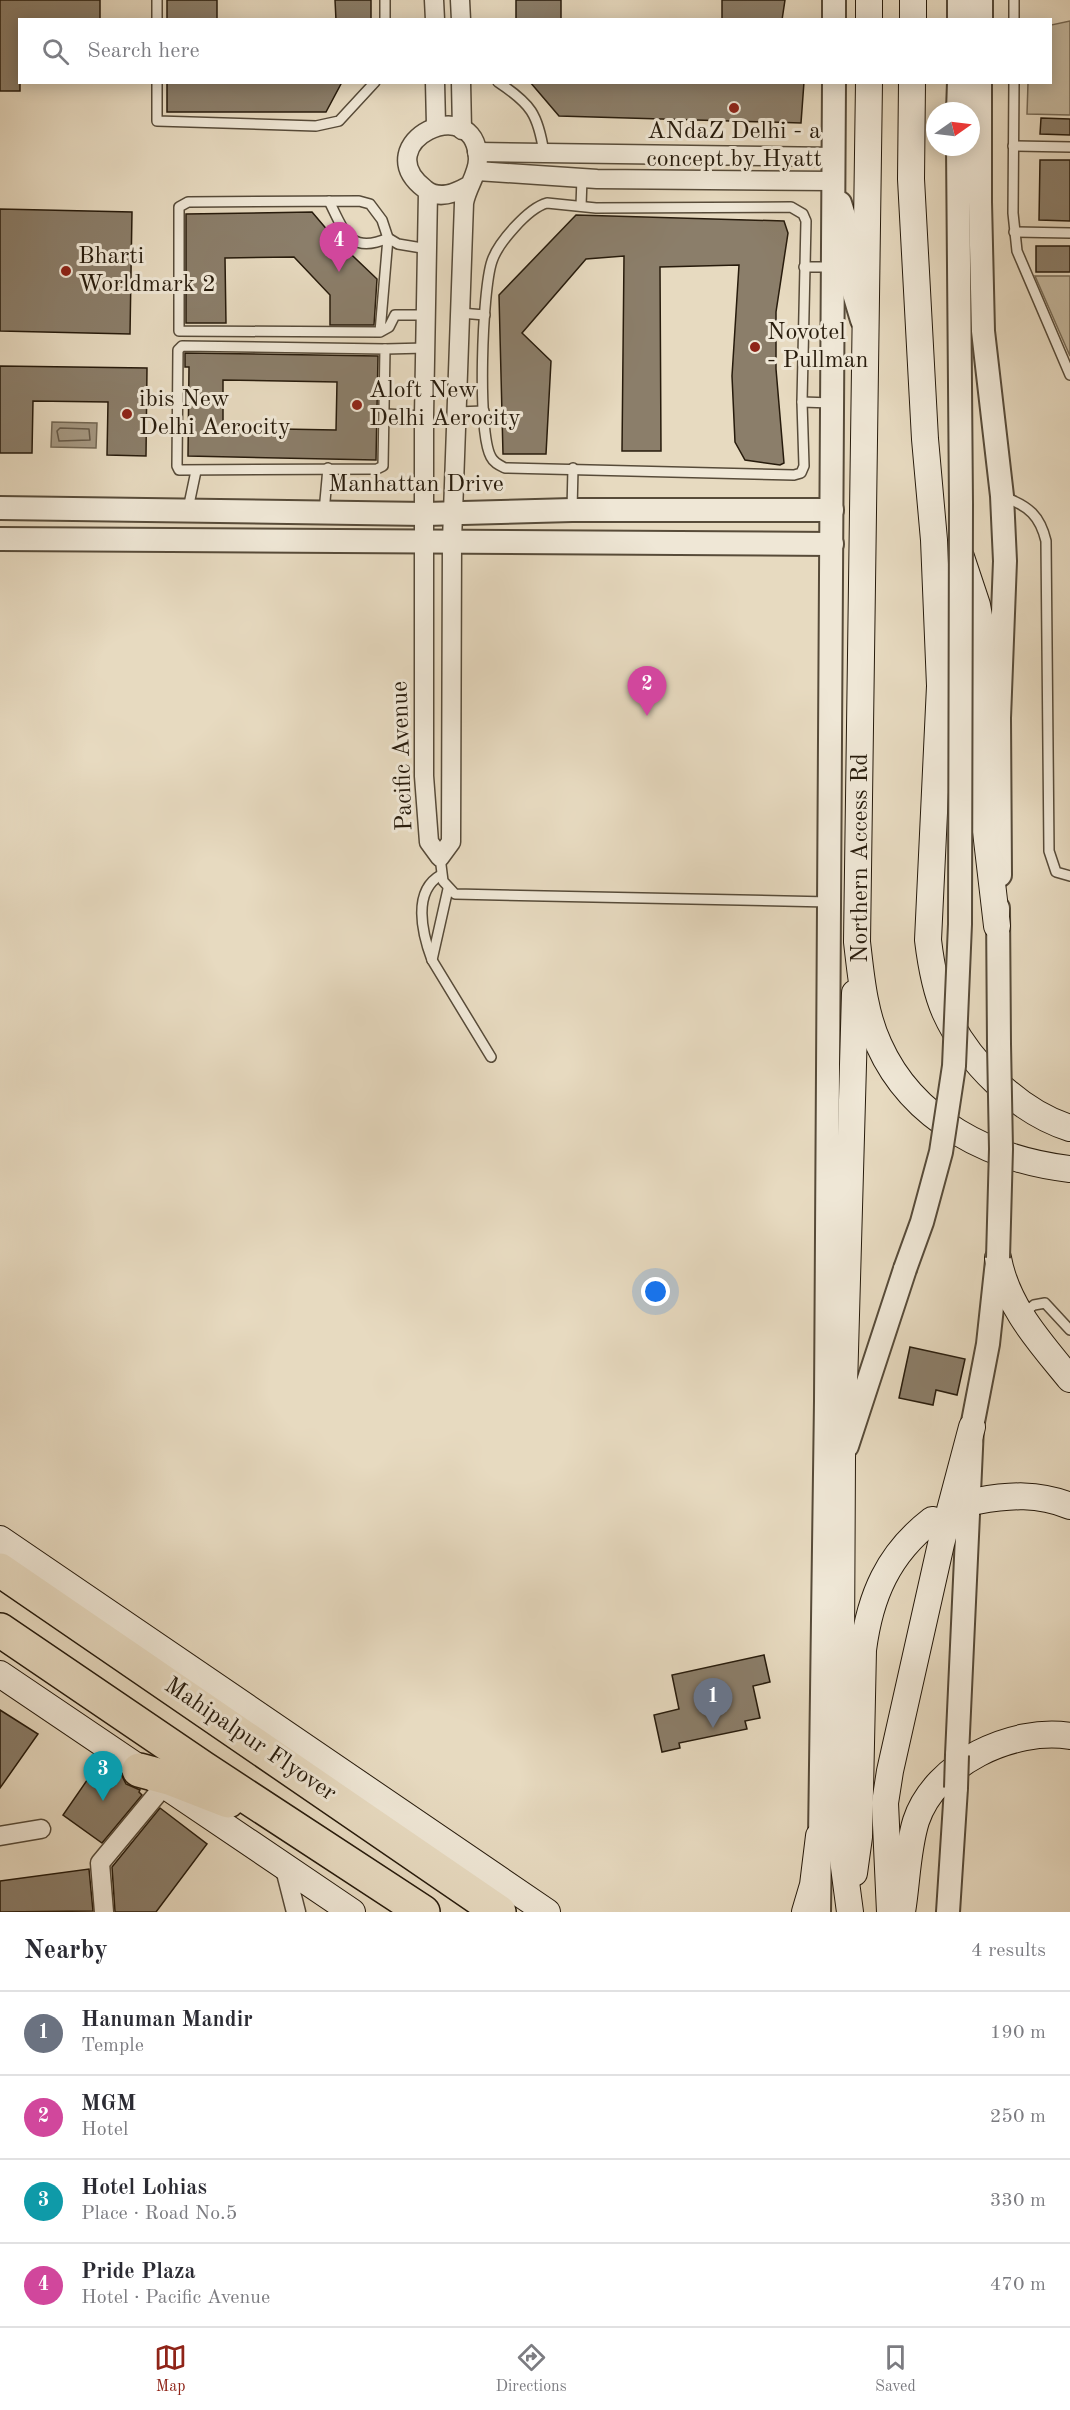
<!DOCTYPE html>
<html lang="en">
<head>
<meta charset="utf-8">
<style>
  :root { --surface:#fff; --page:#f2f2f3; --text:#2b2b33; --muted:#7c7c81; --line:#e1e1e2; --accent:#8f2418 }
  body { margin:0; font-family:"Old Standard TT",serif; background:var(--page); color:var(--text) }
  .compass { position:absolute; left:926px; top:102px; width:54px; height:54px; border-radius:50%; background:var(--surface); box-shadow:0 3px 15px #0003; rotate:76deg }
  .you { position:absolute; left:656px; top:1292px; width:21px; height:21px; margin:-15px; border:4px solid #fff; border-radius:50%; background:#1a73e8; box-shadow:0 0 0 9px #1a73e833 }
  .badge { display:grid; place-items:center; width:39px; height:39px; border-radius:50%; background:var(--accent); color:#fff; font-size:20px; font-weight:700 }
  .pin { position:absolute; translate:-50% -50px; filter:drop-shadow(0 2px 3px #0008) }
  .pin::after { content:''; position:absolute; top:32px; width:21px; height:18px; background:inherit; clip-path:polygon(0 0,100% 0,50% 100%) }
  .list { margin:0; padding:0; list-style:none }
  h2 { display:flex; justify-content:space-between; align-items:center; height:78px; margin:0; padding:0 24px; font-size:26px }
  h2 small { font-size:20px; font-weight:400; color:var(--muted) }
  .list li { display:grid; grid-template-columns:39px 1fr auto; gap:18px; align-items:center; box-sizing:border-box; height:84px; padding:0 24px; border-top:2px solid var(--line) }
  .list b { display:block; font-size:22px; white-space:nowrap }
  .list p { margin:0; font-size:20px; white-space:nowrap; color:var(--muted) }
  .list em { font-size:20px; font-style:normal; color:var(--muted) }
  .icon { flex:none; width:33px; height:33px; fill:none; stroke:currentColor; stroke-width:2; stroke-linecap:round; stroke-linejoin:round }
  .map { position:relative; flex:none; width:1070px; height:1912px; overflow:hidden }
  .search { position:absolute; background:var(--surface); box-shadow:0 3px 15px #0003; left:18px; right:18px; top:18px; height:66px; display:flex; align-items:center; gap:15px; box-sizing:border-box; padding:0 21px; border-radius:0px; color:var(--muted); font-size:22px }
  .sheet { height:414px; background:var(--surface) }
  nav { display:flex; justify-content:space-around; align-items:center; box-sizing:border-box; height:84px; border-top:2px solid var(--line); background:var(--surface); font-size:16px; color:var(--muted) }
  nav a { display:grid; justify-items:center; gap:3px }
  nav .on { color:var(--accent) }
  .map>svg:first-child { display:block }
  .green { fill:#c6baa1; stroke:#766a56; stroke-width:1.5 }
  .water { fill:#a69983; stroke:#736753; stroke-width:1.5 }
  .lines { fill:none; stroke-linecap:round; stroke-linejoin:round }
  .shore { stroke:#665a48; stroke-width:1.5 }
  .building { fill:#8b7e6a; stroke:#271b0c; stroke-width:1.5; fill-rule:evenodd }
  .service-casing { stroke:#574b39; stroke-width:12 }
  .minor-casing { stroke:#574b39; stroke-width:21 }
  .tertiary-casing { stroke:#574b39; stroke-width:26 }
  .secondary-casing { stroke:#271b0c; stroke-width:28 }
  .motorway-casing { stroke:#271b0c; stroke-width:36 }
  .service { stroke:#efe7d6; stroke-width:9 }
  .minor { stroke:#efe7d6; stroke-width:18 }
  .tertiary { stroke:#efe7d6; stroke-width:22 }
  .secondary { stroke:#efe7d6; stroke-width:26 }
  .motorway { stroke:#e7dac0; stroke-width:33 }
  .tertiary-bridge-casing { stroke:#574b39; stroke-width:26; stroke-linecap:butt }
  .tertiary-bridge { stroke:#efe7d6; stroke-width:22 }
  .poi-dot { fill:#8f2418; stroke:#efe7d6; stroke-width:2 }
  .labels { text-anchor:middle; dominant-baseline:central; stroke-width:6; stroke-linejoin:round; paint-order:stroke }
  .poi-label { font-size:24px; fill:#271b0c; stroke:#efe7d6; text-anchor:start }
  .street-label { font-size:24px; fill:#271b0c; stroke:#efe7d6 }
</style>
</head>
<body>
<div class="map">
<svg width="1070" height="1912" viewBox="0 0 1070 1912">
  <rect width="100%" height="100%" fill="#e7dac0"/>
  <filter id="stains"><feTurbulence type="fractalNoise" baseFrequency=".00333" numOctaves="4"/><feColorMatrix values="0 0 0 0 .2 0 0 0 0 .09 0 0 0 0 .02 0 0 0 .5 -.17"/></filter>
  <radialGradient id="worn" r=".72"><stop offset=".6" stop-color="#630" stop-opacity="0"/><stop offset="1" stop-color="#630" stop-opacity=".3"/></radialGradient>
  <!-- green -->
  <g class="green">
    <path d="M1070 21V115L1027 114 1028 83 1050 82 1051 25Z"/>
    <path d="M1035 276H1070V356Z"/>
  </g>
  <!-- water -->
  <path class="water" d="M52 422 97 423 96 448 51 447Z"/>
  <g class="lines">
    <!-- shore -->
    <path class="shore" d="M60 428 89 429 90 440 59 441 57 431Z"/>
  </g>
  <!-- building -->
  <g class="building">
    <path d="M0 0H100V20H20V91H0Z"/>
    <rect x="167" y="0" width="50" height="20"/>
    <path d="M335 0H371V20H336Z"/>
    <rect x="516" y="0" width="45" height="20"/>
    <path d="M722 0H785L782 20H722Z"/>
    <path d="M167 82H342L326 112H167Z"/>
    <path d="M530 82H804L801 123 559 116Z"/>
    <path d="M1041 118 1070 119V135L1040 134Z"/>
    <path d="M1040 160H1070V221L1039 220Z"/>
    <path d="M0 209 132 212 130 334 0 331Z"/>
    <path d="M312 212 335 239 377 279 374 325H330V295L294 257 225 258 226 323H186V214Z"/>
    <path d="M576 215 784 221 788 233 776 312V369L784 463 780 465 745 460 735 442 732 376 739 265 660 267 661 451H622L624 256 586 259 522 333 551 361 546 454H503L499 295Z"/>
    <rect x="1036" y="246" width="34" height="26"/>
    <path d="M185 353 378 356 376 460 188 456 189 367H185ZM223 380 337 382 336 430 223 428Z"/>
    <path d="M0 366 147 368 146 456 107 455 108 402 33 401 32 453H0Z"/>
    <path d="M910 1347 965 1359 957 1395 936 1390 933 1405 899 1398Z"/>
    <path d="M764 1655 770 1682 753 1686 760 1718 745 1721 747 1729 679 1743 680 1748 662 1752 654 1715 679 1709 672 1675Z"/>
    <path d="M0 1710 38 1734 0 1788Z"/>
    <path d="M101 1760 121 1774 126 1784 140 1790 139 1792 142 1795 102 1843 63 1815Z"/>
    <path d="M160 1808 207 1844 156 1912H115L112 1867Z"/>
    <path d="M89 1869 93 1911 0 1912V1881Z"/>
  </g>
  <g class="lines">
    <defs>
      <g id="service">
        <path d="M157 20V0"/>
        <path d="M385 20V0"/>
        <path d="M1014 20V0"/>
        <path d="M157 82V121L316 126 339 121 375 82"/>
        <path d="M498 82C531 104 538 114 544 153"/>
        <path d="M1014 82 1013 213 1017 251 1070 375"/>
        <path d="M1013 146 1070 147"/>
        <path d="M329 201C344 231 350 255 388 238"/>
        <path d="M547 203 596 208 791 207 803 214 806 221 802 402 804 466 801 473 794 475 505 468C499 465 494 463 491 457 477 432 482 290 492 261 498 243 528 208 547 203Z"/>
        <path d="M581 206 582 178"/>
        <path d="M1014 232 1070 233"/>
        <path d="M388 238 398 244 428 249"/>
        <path d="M804 267H833"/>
        <path d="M460 313 485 315"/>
        <path d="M380 332 388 238 382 220 370 204 359 201 188 202 179 207V331L380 332 389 327 395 315H427"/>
        <path d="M182 346 385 349 383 466 377 469 179 470 177 466 178 350Z"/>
        <path d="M385 349 426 348"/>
        <path d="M802 402 832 403"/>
        <path d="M457 412 484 411"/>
        <path d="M386 414 424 416"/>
        <path d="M1004 497C1029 506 1040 516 1046 541L1049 851 1056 872 1070 876"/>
        <path d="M188 509 196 471"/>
        <path d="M572 510 573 468"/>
        <path d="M324 512 328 468"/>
        <path d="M440 857 443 881 455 894 829 902"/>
        <path d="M441 875C412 891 422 933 432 960L491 1057"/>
        <path d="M432 960 448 889"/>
        <path d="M1022 1314 1034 1305 1045 1303 1070 1330"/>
      </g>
      <g id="minor">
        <path d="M434 0 435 20"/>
        <path d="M460 0 461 20"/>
        <path d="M435 82 436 125"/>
        <path d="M461 82 462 130"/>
        <path d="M477 152 835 157"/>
        <path d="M477 171 597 179 834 181"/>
        <path d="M428 192 424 416V776L429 842 440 857 451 842 452 541 464 203C467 187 478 174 478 159 476 89 365 143 425 189 438 200 454 194 468 186"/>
        <path d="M0 1836 41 1829"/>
        <path d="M285 1869 296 1912"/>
        <path d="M104 1912 100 1863 163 1787"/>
      </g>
      <g id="tertiary">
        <path d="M834 0V20"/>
        <path d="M959 20V0"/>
        <path d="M981 20V0"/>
        <path d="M980 82V202L983 331 1002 496 1005 561 999 718 1000 875"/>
        <path d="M958 111 959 82"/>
        <path d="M958 147 961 504"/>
        <path d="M840 203 853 244V290L862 320"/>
        <path d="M0 508 425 514 572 510H832"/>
        <path d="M0 539 832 544"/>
        <path d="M998 908 999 1044"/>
        <path d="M847 1446 905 1269"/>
        <path d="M957 1755 972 1427 988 1344 997 1261"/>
        <path d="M819 1912 826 1401 834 82"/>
        <path d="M948 1912 956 1788"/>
      </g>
      <g id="secondary">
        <path d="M869 20V0"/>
        <path d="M913 20V0"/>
        <path d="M869 82 857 942C861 976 864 1013 879 1045 913 1121 991 1160 1070 1169"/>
        <path d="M912 82 911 179 925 439 934 540 940 686 928 940C931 965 935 989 945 1012 967 1061 1018 1112 1070 1128"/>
        <path d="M961 557 977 605 981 627 982 797 997 926"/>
        <path d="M998 1258C1007 1307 1040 1342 1070 1379"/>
        <path d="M977 1501C1010 1495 1038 1493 1070 1506"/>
        <path d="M0 1539 547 1912"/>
        <path d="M0 1674 352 1912"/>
        <path d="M854 1873 859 1837 863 1650C870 1596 888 1554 932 1520"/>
        <path d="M805 1912 813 1885 819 1836"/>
        <path d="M850 1912 840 1837 842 1458 855 993"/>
        <path d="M890 1912 885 1803 890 1771 941 1544 972 1427"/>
        <path d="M902 1912C907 1882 907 1850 916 1821 935 1763 1013 1727 1070 1736"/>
      </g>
      <g id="motorway">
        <path d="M0 1570 499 1912"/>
        <path d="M0 1630 203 1768 423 1912"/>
        <path d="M139 1770 169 1778 228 1801"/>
      </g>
    </defs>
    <!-- service casing -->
    <use href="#service" class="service-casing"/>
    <!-- minor casing -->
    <use href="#minor" class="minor-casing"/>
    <!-- tertiary casing -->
    <use href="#tertiary" class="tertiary-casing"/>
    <!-- secondary casing -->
    <use href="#secondary" class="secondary-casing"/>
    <!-- motorway casing -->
    <use href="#motorway" class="motorway-casing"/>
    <!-- service -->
    <use href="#service" class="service"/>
    <!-- minor -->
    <use href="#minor" class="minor"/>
    <!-- tertiary -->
    <use href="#tertiary" class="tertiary"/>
    <!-- secondary -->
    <use href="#secondary" class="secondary"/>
    <!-- motorway -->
    <use href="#motorway" class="motorway"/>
    <defs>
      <g id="tertiary-bridge">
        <path d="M998 1258 1001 1149 999 1044"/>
        <path d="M905 1269 922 1222 941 1152 954 1066 960 924 961 504"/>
        <path d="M956 1788 957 1755"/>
      </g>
    </defs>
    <!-- tertiary-bridge casing -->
    <use href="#tertiary-bridge" class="tertiary-bridge-casing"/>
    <!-- tertiary-bridge -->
    <use href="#tertiary-bridge" class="tertiary-bridge"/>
  </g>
  <!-- markers -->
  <g class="poi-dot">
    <circle cx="734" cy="108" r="6"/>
    <circle cx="66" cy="271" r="6"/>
    <circle cx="755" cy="347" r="6"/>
    <circle cx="357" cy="405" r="6"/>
    <circle cx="127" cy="414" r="6"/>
  </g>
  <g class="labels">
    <!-- poi labels -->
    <g class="poi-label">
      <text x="734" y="132" text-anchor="middle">ANdaZ Delhi - a<tspan x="734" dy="28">concept by Hyatt</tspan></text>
      <text x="78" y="257">Bharti<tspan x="78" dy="28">Worldmark 2</tspan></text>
      <text x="767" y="333">Novotel<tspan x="767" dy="28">- Pullman</tspan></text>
      <text x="369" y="391">Aloft New<tspan x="369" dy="28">Delhi Aerocity</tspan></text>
      <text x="139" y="400">ibis New<tspan x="139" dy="28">Delhi Aerocity</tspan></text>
    </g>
    <!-- street labels -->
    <g class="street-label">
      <text x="416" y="485">Manhattan Drive</text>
      <text transform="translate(403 756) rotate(-92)">Pacific Avenue</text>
      <text transform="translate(861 858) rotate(-90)">Northern Access Rd</text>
      <text transform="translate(250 1740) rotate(34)">Mahipalpur Flyover</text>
    </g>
  </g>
  <rect width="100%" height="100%" filter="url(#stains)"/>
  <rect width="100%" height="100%" fill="url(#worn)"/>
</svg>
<svg class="compass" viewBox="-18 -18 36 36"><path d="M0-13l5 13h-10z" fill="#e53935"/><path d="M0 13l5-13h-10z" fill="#7c7c81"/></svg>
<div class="you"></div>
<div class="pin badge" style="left:713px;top:1728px;background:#6b7280">1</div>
<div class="pin badge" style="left:647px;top:716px;background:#d1479c">2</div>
<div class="pin badge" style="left:103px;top:1801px;background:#0f9aa8">3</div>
<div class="pin badge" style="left:339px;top:272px;background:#d1479c">4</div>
<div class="search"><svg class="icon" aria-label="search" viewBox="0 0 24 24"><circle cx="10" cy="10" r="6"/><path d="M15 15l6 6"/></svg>Search here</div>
</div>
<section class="sheet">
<h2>Nearby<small>4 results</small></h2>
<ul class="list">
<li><span class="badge" style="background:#6b7280">1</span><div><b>Hanuman Mandir</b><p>Temple</p></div><em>190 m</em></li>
<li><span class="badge" style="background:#d1479c">2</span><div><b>MGM</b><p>Hotel</p></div><em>250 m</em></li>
<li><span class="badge" style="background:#0f9aa8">3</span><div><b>Hotel Lohias</b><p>Place · Road No.5</p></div><em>330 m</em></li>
<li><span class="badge" style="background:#d1479c">4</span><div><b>Pride Plaza</b><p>Hotel · Pacific Avenue</p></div><em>470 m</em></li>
</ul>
</section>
<nav>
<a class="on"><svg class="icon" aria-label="map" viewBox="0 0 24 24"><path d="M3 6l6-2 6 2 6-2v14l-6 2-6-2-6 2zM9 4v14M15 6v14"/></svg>Map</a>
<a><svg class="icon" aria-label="directions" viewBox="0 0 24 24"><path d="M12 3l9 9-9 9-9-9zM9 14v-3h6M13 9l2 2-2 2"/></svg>Directions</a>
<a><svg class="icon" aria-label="saved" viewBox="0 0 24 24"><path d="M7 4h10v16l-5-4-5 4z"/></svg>Saved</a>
</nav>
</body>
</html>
